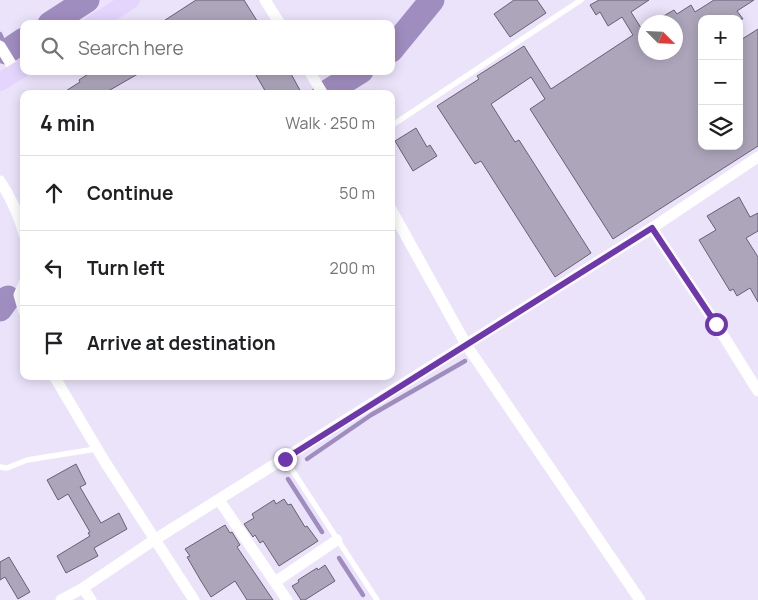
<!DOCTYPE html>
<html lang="en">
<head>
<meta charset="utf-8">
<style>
  :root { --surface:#fff; --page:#f2f2f2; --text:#202124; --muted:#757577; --line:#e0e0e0 }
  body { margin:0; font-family:Manrope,sans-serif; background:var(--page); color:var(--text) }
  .controls { position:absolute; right:15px; top:15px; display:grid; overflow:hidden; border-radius:10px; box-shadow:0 2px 12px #0003 }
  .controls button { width:45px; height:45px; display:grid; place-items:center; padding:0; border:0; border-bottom:1px solid var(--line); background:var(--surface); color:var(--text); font:25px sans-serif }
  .compass { position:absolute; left:638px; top:15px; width:45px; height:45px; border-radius:50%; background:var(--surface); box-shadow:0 2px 12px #0003; rotate:114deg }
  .stop { position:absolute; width:15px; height:15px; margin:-11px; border:4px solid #6f37ad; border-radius:50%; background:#fff }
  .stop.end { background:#6f37ad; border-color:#fff; box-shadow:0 1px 5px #0008 }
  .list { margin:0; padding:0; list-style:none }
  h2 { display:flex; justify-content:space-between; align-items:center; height:65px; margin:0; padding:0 20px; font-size:21px }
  h2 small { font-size:16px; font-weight:400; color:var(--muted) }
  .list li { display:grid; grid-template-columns:32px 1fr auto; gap:15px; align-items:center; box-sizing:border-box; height:75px; padding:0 20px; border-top:1px solid var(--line) }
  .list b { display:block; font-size:19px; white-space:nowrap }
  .list em { font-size:16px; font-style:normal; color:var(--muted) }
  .icon { flex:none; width:28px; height:28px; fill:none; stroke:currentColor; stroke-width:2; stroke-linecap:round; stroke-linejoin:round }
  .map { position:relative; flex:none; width:758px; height:600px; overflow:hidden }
  .search { position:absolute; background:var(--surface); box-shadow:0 2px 12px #0003; left:20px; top:20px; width:375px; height:55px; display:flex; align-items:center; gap:12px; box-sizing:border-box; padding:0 18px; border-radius:10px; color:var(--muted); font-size:19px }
  .panel { position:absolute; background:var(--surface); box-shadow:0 2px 12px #0003; left:20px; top:90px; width:375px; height:290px; border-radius:10px }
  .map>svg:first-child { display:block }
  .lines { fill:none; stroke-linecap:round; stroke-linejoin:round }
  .stream { stroke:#a08dc0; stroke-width:4.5 }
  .river { stroke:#a08dc0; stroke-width:25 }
  .building { fill:#ada5ba; stroke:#686174 }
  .service { stroke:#fff; stroke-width:5.5 }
  .minor { stroke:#fff; stroke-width:11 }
  .primary { stroke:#e4d5fd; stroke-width:18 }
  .route { stroke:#6f37ad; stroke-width:6 }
</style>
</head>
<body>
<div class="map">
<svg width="758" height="600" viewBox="0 0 758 600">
  <rect width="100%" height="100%" fill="#ebe3fa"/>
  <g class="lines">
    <!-- stream -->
    <g class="stream">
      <path d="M0 34 5 45"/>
      <path d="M307 459 371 415 465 361"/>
      <path d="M288 479 322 532"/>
      <path d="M339 558 363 595"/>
    </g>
    <!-- river -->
    <g class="river">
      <path d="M50 24 87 0"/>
      <path d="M391 50 432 0"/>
      <path d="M6 52 24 40"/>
      <path d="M324 94 361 71"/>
      <path d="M0 309 8 298"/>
    </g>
  </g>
  <!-- building -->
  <g class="building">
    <path d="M196 0H244L259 24H159Z"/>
    <path d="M514 0H537L546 13 510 37 494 14Z"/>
    <path d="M599 0H649L631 12 646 36V52H676V22H653L674 10 677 14 691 5 695 12 714 0H754L737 11 743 19H702V146H739V41L758 29V146L613 239 530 109 545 99 531 77 491 104 515 142 519 140 591 253 555 277 481 161 475 164 437 106 479 79 477 76 524 46 551 89 633 35 622 17 608 26 600 12 596 15 590 5Z"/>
    <path d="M93 71H143L103 94H61L80 82 79 80Z"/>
    <path d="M262 71 290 72 302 94H267L256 75Z"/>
    <path d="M416 128 427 147 430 145 437 156 413 171 395 141Z"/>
    <path d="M739 197 750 217 758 213V231L746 238 758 257V302L750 288 737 296 733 289 730 291 699 240 716 230 707 216Z"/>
    <path d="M76 464 86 484 80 487 101 523 119 513 127 529 94 548 98 556 66 573 57 556 90 536 88 533 90 532 68 494 58 500 47 480Z"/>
    <path d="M284 499 288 505 291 504 305 527 307 526 318 541 279 566 263 541 260 543 255 535 253 537 244 524 254 518 252 514 274 500 276 504Z"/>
    <path d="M225 525 230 533 232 532 240 545 237 547 273 600H247L235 581 211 597 201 581 187 557 190 556 185 549Z"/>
    <path d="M9 557 30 592 18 599 5 577 0 580V562Z"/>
    <path d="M325 565 335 581 305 600H301L292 586 299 582 298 580 317 568 318 570Z"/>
  </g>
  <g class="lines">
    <!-- service -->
    <g class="service">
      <path d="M391 126 581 0"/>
      <path d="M285 459 377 600"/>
      <path d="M0 467 7 468 27 460 96 449"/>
    </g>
    <!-- minor -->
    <g class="minor">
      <path d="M265 0 280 24"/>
      <path d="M0 46 16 72"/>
      <path d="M309 71 323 94"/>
      <path d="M0 181C11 198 19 215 24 234"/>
      <path d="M391 209 467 346 640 600"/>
      <path d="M652 228 716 324 758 391"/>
      <path d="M24 283 19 295 24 312"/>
      <path d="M54 376 105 462 194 600"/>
      <path d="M219 500 287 600"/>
      <path d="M275 582 337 540"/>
      <path d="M83 588 91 600"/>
      <path d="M61 600 83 588 154 540 652 228 758 157"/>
    </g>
    <!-- primary -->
    <g class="primary">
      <path d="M93 24 131 0"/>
      <path d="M0 82 24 67"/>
    </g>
  </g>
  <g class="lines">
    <!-- route -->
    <path class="route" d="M285 459 652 228 716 324"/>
  </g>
</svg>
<div class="controls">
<button>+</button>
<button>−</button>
<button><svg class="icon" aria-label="layers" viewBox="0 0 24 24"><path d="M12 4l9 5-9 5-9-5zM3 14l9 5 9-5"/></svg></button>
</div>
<svg class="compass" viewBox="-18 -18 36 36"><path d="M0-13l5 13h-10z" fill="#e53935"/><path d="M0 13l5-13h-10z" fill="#757577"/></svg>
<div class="stop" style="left:716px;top:324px"></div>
<div class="stop end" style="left:285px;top:459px"></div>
<div class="search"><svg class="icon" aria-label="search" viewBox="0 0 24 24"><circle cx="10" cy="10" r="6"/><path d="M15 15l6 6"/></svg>Search here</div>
<section class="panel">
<h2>4 min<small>Walk · 250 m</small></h2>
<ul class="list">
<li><svg class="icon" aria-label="ahead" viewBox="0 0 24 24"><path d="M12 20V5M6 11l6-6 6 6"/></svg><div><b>Continue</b></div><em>50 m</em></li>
<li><svg class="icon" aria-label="left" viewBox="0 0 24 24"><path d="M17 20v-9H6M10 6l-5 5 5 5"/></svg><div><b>Turn left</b></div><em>200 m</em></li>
<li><svg class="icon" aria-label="arrive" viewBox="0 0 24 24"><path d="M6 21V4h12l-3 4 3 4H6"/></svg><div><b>Arrive at destination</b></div></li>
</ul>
</section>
</div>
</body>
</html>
